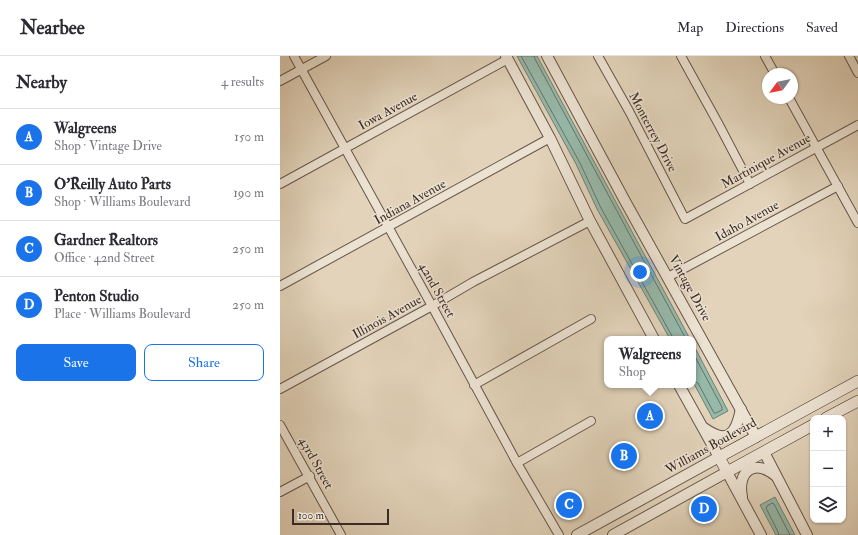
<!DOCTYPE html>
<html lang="en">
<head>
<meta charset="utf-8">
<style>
  :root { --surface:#fff; --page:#f7f7f7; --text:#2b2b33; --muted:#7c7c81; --line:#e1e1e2; --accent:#1a73e8 }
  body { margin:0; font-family:"IM FELL Double Pica",serif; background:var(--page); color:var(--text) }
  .controls { position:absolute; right:12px; bottom:12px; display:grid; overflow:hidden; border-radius:8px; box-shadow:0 1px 3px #0004 }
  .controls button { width:36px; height:36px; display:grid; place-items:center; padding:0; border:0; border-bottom:1px solid var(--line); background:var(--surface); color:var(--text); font:20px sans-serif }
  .compass { position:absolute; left:482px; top:12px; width:36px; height:36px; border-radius:50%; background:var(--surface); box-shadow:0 1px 3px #0004; rotate:237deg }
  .scale { position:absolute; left:12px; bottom:10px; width:97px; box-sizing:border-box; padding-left:4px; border:2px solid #3c2c26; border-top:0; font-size:11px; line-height:14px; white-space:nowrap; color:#3c2c26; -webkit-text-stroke:3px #ece2d2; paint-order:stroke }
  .you { position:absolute; left:360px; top:216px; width:14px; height:14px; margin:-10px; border:3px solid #fff; border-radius:50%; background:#1a73e8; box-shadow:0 0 0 6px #1a73e833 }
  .badge { display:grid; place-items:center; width:26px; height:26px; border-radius:50%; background:var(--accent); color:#fff; font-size:13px; font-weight:700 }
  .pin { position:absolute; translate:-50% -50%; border:2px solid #fff; box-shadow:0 1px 4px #0006 }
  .popup { position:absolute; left:324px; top:280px; width:92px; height:52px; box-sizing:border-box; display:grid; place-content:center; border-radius:8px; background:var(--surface); filter:drop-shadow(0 1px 3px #0005); font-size:13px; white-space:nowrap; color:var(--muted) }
  .popup b { font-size:15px; color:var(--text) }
  .popup::after { content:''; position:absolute; left:50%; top:100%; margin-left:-8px; border:8px solid transparent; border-top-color:var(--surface) }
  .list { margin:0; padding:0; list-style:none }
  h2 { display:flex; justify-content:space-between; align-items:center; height:52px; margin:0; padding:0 16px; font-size:17px }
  h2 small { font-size:13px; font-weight:400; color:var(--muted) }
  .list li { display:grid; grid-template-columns:26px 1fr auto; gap:12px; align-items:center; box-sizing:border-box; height:56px; padding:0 16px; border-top:1px solid var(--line) }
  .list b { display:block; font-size:15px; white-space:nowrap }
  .list p { margin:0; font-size:13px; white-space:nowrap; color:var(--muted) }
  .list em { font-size:13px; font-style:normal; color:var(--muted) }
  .actions { display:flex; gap:8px; padding:12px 16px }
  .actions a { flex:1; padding:9px 0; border:1px solid var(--accent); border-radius:8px; text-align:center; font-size:14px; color:var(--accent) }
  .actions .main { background:var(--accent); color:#fff }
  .icon { flex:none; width:22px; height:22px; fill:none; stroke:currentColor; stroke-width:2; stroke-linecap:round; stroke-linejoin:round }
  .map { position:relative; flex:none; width:578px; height:479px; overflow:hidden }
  header { display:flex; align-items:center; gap:24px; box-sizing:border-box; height:56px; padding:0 20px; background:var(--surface); border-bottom:1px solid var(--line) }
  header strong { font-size:19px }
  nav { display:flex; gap:22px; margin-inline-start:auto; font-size:14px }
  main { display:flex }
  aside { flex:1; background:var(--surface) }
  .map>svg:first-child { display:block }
  .water { fill:#96b9aa; stroke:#728175 }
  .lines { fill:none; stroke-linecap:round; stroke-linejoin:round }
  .shore { stroke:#697268; stroke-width:1 }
  .minor-casing { stroke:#66564b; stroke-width:10 }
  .tertiary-casing { stroke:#66564b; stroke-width:12 }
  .secondary-casing { stroke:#3c2c26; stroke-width:12 }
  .minor { stroke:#ece2d2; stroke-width:8 }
  .tertiary { stroke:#ece2d2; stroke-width:10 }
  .secondary { stroke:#ece2d2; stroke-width:11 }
  .labels { text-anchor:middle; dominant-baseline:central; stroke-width:3; stroke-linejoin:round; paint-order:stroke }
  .street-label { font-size:13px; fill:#3c2c26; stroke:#ece2d2 }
</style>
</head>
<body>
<header>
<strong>Nearbee</strong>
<nav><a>Map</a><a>Directions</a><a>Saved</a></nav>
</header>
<main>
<aside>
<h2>Nearby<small>4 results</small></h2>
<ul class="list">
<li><span class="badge">A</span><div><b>Walgreens</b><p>Shop · Vintage Drive</p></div><em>150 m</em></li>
<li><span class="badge">B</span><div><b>O'Reilly Auto Parts</b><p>Shop · Williams Boulevard</p></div><em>190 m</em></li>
<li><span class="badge">C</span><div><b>Gardner Realtors</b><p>Office · 42nd Street</p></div><em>250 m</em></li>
<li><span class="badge">D</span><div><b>Penton Studio</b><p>Place · Williams Boulevard</p></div><em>250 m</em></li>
</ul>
<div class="actions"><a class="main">Save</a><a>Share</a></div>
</aside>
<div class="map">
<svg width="578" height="479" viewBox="0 0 578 479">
  <rect width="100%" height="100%" fill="#e2d3ba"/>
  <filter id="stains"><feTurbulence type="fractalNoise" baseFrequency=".005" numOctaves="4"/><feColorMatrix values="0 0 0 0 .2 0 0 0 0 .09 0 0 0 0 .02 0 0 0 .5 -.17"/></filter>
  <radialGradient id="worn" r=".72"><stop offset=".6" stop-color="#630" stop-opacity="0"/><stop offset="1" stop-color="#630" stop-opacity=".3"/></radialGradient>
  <!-- water -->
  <g class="water">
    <path d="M237 0H257L410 283H390L317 153 296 108Z"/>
    <path d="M413 288 448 355 433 363 413 326Z"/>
    <path d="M495 441 515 479H496L480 449Z"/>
  </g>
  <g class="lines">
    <!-- shore -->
    <g class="shore">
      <path d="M241 0 300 107 321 152 392 280 393 283"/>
      <path d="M254 0 255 3 406 283"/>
      <path d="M413 297 442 351V354L436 357H434L418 327 413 325"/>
      <path d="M499 479 498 476 486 452 487 450 492 447 494 448 510 479"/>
    </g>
    <defs>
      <g id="minor">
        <path d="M14 0 152 250 237 407 279 479"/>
        <path d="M318 0 349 55 405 163 578 69"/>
        <path d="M401 0 438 67 470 128"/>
        <path d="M485 0 495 18"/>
        <path d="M569 0 578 17"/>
        <path d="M0 25 46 0"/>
        <path d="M509 42 578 167"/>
        <path d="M0 128 228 3"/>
        <path d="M388 221 558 130"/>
        <path d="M0 230 270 82"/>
        <path d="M194 329 311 263"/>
        <path d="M0 333 152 250 193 226 310 165"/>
        <path d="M0 369 61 479"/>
        <path d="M237 407 311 365"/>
        <path d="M0 436 30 420"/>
      </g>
      <g id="tertiary">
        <path d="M226 0 270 82 310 165 374 283"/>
        <path d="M267 0 345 145 476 381"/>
        <path d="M424 372C448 389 456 378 461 353"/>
        <path d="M484 396 527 479"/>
        <path d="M462 441C457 415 474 402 496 420"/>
        <path d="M297 479 439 401 399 329"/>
        <path d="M333 479 447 416 481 479"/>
      </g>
      <g id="secondary">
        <path d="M546 362 578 345"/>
        <path d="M533 369 447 416 439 401 578 325"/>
      </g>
    </defs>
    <!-- minor casing -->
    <use href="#minor" class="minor-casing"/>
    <!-- tertiary casing -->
    <use href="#tertiary" class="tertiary-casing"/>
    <!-- secondary casing -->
    <use href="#secondary" class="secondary-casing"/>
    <!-- minor -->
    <use href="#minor" class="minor"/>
    <!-- tertiary -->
    <use href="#tertiary" class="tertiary"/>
    <!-- secondary -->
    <use href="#secondary" class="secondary"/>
  </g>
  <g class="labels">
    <!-- street labels -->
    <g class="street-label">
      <text transform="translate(108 55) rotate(-29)">Iowa Avenue</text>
      <text transform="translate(373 76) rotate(62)">Monterrey Drive</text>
      <text transform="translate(486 105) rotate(-29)">Martinique Avenue</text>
      <text transform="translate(130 146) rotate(-29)">Indiana Avenue</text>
      <text transform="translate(467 165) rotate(-29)">Idaho Avenue</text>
      <text transform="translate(410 232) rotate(61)">Vintage Drive</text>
      <text transform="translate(157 234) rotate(61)">42nd Street</text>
      <text transform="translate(107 261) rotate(-29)">Illinois Avenue</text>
      <text transform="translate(431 390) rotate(-29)">Williams Boulevard</text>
      <text transform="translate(36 407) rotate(61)">43rd Street</text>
    </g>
  </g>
  <rect width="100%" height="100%" filter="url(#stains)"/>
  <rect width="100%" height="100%" fill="url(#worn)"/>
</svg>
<div class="controls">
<button>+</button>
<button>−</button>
<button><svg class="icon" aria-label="layers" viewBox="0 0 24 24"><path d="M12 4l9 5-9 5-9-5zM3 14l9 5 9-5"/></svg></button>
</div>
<svg class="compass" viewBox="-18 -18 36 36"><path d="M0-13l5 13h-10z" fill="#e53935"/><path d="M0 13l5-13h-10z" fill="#7c7c81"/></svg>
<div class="scale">100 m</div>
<div class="you"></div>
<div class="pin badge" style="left:370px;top:360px">A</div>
<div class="popup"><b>Walgreens</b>Shop</div>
<div class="pin badge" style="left:344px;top:400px">B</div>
<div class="pin badge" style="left:289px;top:449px">C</div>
<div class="pin badge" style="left:424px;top:453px">D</div>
</div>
</main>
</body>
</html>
